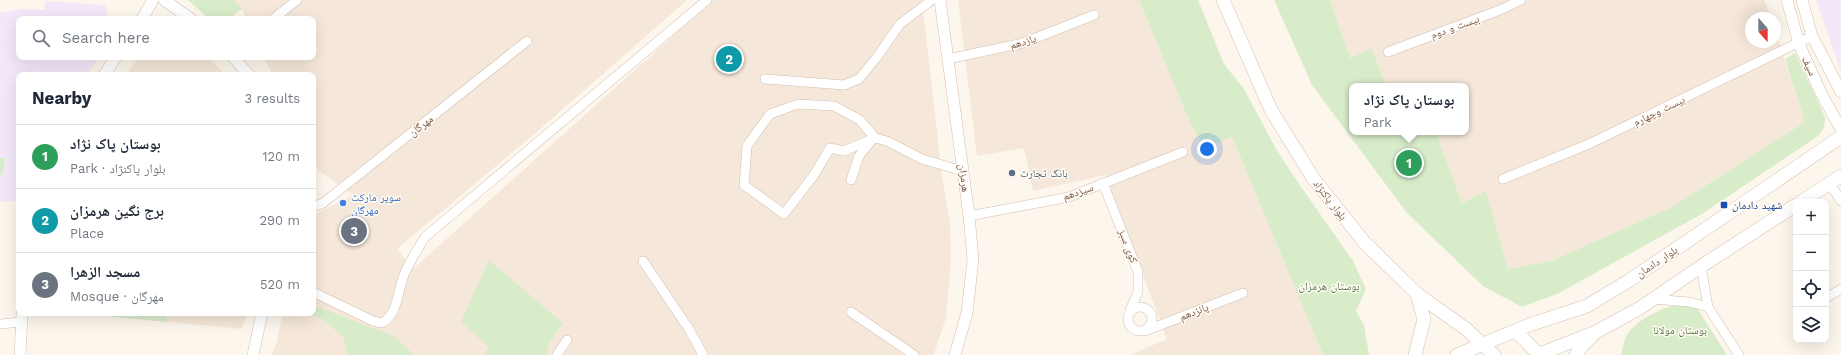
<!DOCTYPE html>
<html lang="en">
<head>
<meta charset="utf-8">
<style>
  :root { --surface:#fff; --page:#f6f6f7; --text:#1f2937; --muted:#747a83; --line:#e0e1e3; --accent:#111827 }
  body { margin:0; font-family:"Work Sans","Noto Naskh Arabic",sans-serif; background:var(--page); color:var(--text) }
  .controls { position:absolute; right:12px; bottom:12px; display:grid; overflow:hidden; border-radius:8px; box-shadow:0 4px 16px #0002 }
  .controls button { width:36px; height:36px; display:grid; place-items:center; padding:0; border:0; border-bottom:1px solid var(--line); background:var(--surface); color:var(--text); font:20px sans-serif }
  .compass { position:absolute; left:1745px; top:12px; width:36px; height:36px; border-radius:50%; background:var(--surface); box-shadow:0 4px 16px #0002; rotate:159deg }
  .you { position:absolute; left:1207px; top:149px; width:14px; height:14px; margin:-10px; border:3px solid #fff; border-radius:50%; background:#1a73e8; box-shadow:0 0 0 6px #1a73e833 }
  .badge { display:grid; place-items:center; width:26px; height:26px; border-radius:50%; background:var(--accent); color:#fff; font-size:13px; font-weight:700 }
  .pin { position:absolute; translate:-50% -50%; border:2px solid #fff; box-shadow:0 1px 4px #0006 }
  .popup { position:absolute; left:1349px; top:83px; width:120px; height:52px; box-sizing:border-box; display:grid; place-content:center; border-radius:8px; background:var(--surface); filter:drop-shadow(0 1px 3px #0005); font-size:13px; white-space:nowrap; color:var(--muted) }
  .popup b { font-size:15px; color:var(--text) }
  .popup::after { content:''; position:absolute; left:50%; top:100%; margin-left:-8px; border:8px solid transparent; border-top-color:var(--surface) }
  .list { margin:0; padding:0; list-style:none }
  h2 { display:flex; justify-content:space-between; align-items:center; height:52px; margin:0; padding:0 16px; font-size:17px }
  h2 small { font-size:13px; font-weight:400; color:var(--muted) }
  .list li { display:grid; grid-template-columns:26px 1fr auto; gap:12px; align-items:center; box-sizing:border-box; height:64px; padding:0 16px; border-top:1px solid var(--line) }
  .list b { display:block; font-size:15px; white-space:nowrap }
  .list p { margin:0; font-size:13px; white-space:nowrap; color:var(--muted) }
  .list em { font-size:13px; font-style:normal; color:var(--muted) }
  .icon { flex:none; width:22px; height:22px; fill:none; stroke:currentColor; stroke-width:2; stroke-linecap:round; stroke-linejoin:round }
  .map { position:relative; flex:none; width:1841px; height:355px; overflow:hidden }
  .search { position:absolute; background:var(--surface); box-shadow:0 4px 16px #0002; left:16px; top:16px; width:300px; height:44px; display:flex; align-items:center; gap:10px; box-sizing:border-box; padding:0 14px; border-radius:8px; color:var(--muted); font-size:15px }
  .panel { position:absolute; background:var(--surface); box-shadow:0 4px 16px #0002; left:16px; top:72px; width:300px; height:244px; border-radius:8px }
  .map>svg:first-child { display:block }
  .residential { fill:#f5e8da }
  .education { fill:#f3e8fa }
  .green { fill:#d8ecc9 }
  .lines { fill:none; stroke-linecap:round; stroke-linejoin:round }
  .minor-casing { stroke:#d1beb0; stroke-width:10 }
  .tertiary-casing { stroke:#d1beb0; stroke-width:12 }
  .secondary-casing { stroke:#d6c0b0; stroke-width:14 }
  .minor { stroke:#fff; stroke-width:9 }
  .tertiary { stroke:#fff; stroke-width:11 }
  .secondary { stroke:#fff; stroke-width:13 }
  .service-dot { fill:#5c6f8a; stroke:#fffaf3; stroke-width:1.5 }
  .shop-dot { fill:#3f7fe0; stroke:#fffaf3; stroke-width:1.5 }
  .transit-dot { fill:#1a4fb4; stroke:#fffaf3; stroke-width:1.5 }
  .labels { text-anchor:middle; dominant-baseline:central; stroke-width:3; stroke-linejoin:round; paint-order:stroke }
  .street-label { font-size:11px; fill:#7a5c4d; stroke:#fffaf3 }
  .service-label { font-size:11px; fill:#4e5e75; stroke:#fffaf3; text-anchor:start }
  .shop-label { font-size:11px; fill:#366cbe; stroke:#fffaf3; text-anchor:start }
  .transit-label { font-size:11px; fill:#164399; stroke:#fffaf3; text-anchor:start }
  .park-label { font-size:11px; fill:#537a41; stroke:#fffaf3 }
</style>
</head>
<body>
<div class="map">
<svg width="1841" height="355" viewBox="0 0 1841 355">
  <rect width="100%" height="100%" fill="#fdf6ec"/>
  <!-- residential -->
  <g class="residential">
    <path d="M234 0H687L539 130 397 249 413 269 713 0H922L942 176 950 222 951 260 946 318 935 351 933 355H272L277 341 283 313H313V215L353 195 318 170 313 158V75H273L263 57H313V19H246L242 9Z"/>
    <path d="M958 0H1139L1191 125 1205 148 1232 137 1323 355H1130L1167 339 1105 175 1033 191 1024 148 977 156Z"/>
    <path d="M1330 0H1764L1771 18H1751V42H1775V30L1805 122 1672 207 1551 261 1508 269 1486 191 1462 203 1436 132H1466V86H1386L1372 48 1350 58Z"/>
    <path d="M139 57H208L226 75H126Z"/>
    <path d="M75 313H247L242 329Z"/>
  </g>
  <!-- education -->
  <g class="education">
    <path d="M1816 0H1841V72Z"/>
    <path d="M45 1 105 5 109 19H19V57H99L86 75H19V200L0 202V13L21 9 45 10Z"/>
  </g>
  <!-- green -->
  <g class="green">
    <path d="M188 0H234L242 9 234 15 237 19H209Z"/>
    <path d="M1139 0H1198L1224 64 1244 89 1276 149 1297 181 1353 261 1366 289 1356 311 1364 325 1369 355H1323L1232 137 1205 148 1191 125Z"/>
    <path d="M1274 0H1330L1350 58 1372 48 1386 86H1352V132H1404L1405 135 1411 132H1436L1462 203 1486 191 1508 269 1551 261 1672 207 1805 122 1785 59 1795 53 1825 117 1824 128 1818 136 1702 214 1557 294 1522 307 1483 286 1407 213 1312 85Z"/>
    <path d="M0 158H5L3 175H0Z"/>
    <path d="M489 260 563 323 550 342 546 355H484L489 347 461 322Z"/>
    <path d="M1683 304 1697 308 1727 355H1621C1623 349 1624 339 1628 333 1638 319 1666 305 1683 304Z"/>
    <path d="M313 305 394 336 414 355H347L344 337 322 319 305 313H313Z"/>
    <path d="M75 313H165L168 322Z"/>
  </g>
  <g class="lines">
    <defs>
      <g id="minor">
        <path d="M273 19 297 0"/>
        <path d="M1388 52 1500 10 1521 0"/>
        <path d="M948 59 1023 43 1094 15"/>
        <path d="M765 79 844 85 859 79 877 57 900 24 932 0"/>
        <path d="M875 138 860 120 834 106 798 104 770 114 747 146 744 185 784 214 814 175 830 148 844 151 875 138 887 141 922 159 963 171"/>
        <path d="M1503 179 1589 144 1812 36"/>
        <path d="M851 180 859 156 872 140"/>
        <path d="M1103 183 1138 272V292L1130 310"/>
        <path d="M1830 184 1841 201"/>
        <path d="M313 207 323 203 527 41"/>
        <path d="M969 216 1069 197 1183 152"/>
        <path d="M643 261 689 329 703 355"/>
        <path d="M1701 266 1708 307 1739 355"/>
        <path d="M313 292 373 321 382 323C399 312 397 292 404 275 409 262 418 249 425 237L707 0"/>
        <path d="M1826 298 1841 289"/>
        <path d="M1652 299 1689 302 1708 307"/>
        <circle cx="1140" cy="319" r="12"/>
        <path d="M851 312 914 355"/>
        <path d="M0 324 21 322"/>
        <path d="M1145 331 1243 293"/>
        <path d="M557 355 567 340"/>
      </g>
      <g id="tertiary">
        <path d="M164 0 191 19"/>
        <path d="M940 0 969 216 973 259 967 313 955 355"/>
        <path d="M1787 0 1799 44 1821 93 1841 129"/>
        <path d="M1802 0 1812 36 1841 92"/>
        <path d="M142 19 153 0"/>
        <path d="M233 57 249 75"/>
        <path d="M104 75 116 57"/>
        <path d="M20 355 22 313"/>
        <path d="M253 355 262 313"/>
      </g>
      <g id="secondary">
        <path d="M1223 0 1271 110 1313 178 1365 243 1417 294 1466 329 1494 355"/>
        <path d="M1801 202 1841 176"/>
        <path d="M1516 331 1539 355"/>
        <path d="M1415 355 1424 319 1417 294"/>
        <path d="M1457 355 1529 325 1587 306 1630 280 1841 137"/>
        <path d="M1537 355 1596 332 1640 308 1703 265 1796 205"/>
        <path d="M1576 355 1581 347 1593 335"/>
      </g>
    </defs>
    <!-- minor casing -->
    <use href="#minor" class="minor-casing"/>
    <!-- tertiary casing -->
    <use href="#tertiary" class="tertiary-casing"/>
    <!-- secondary casing -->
    <use href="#secondary" class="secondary-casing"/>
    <!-- minor -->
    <use href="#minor" class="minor"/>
    <!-- tertiary -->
    <use href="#tertiary" class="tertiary"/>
    <!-- secondary -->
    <use href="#secondary" class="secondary"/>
  </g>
  <!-- markers -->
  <circle class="service-dot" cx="1012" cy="173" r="4"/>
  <circle class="shop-dot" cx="343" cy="203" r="4"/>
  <rect class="transit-dot" x="1720" y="201" width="8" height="8" rx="2"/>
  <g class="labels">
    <!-- street labels -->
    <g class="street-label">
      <text transform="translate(1455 27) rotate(-20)">بیست و دوم</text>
      <text transform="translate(1023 42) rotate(-17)">یازدهم</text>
      <text transform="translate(1809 66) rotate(65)">سیف</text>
      <text transform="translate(1659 111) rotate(-26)">بیست وچهارم</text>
      <text transform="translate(421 126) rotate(-38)">مهرگان</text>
      <text transform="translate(964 178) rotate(83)">هرمزان</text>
      <text transform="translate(1078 192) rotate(-19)">سیزدهم</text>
      <text transform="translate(1330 200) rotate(52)">بلوار پاکنژاد</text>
      <text transform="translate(1128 246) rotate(69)">کوی سبز</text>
      <text transform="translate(1657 262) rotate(-34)">بلوار دادمان</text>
      <text transform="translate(1194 312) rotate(-21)">پانزدهم</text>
    </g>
    <!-- service labels -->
    <g class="service-label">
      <text x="1020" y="173">بانک تجارت</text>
    </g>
    <!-- shop labels -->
    <g class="shop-label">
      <text x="351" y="197">سوپر مارکت<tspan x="351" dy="13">مهرگان</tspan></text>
    </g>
    <!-- transit labels -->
    <g class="transit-label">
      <text x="1732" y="205">شهید دادمان</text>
    </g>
    <!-- park labels -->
    <g class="park-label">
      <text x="1329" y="286">بوستان هرمزان</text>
      <text x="1680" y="330">بوستان مولانا</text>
    </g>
  </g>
</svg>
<div class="controls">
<button>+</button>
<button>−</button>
<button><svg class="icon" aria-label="locate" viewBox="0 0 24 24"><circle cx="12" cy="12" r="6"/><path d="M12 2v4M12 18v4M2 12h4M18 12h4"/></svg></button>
<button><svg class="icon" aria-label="layers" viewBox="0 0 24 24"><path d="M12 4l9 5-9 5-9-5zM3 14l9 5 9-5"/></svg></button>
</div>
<svg class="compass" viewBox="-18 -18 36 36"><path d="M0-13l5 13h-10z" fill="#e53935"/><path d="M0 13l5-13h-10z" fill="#747a83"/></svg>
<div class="you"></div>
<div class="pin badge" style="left:1409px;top:163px;background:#2e9e5b">1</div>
<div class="popup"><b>بوستان پاک نژاد</b>Park</div>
<div class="pin badge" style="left:729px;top:59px;background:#0f9aa8">2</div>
<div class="pin badge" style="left:354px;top:231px;background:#6b7280">3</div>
<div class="search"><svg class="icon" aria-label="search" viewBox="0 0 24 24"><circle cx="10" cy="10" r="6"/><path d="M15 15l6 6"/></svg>Search here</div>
<section class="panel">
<h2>Nearby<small>3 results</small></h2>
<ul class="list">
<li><span class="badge" style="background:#2e9e5b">1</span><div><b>بوستان پاک نژاد</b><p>Park · بلوار پاکنژاد</p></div><em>120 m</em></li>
<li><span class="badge" style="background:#0f9aa8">2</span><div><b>برج نگین هرمزان</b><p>Place</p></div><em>290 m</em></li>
<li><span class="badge" style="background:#6b7280">3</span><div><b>مسجد الزهرا</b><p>Mosque · مهرگان</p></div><em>520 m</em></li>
</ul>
</section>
</div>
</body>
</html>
